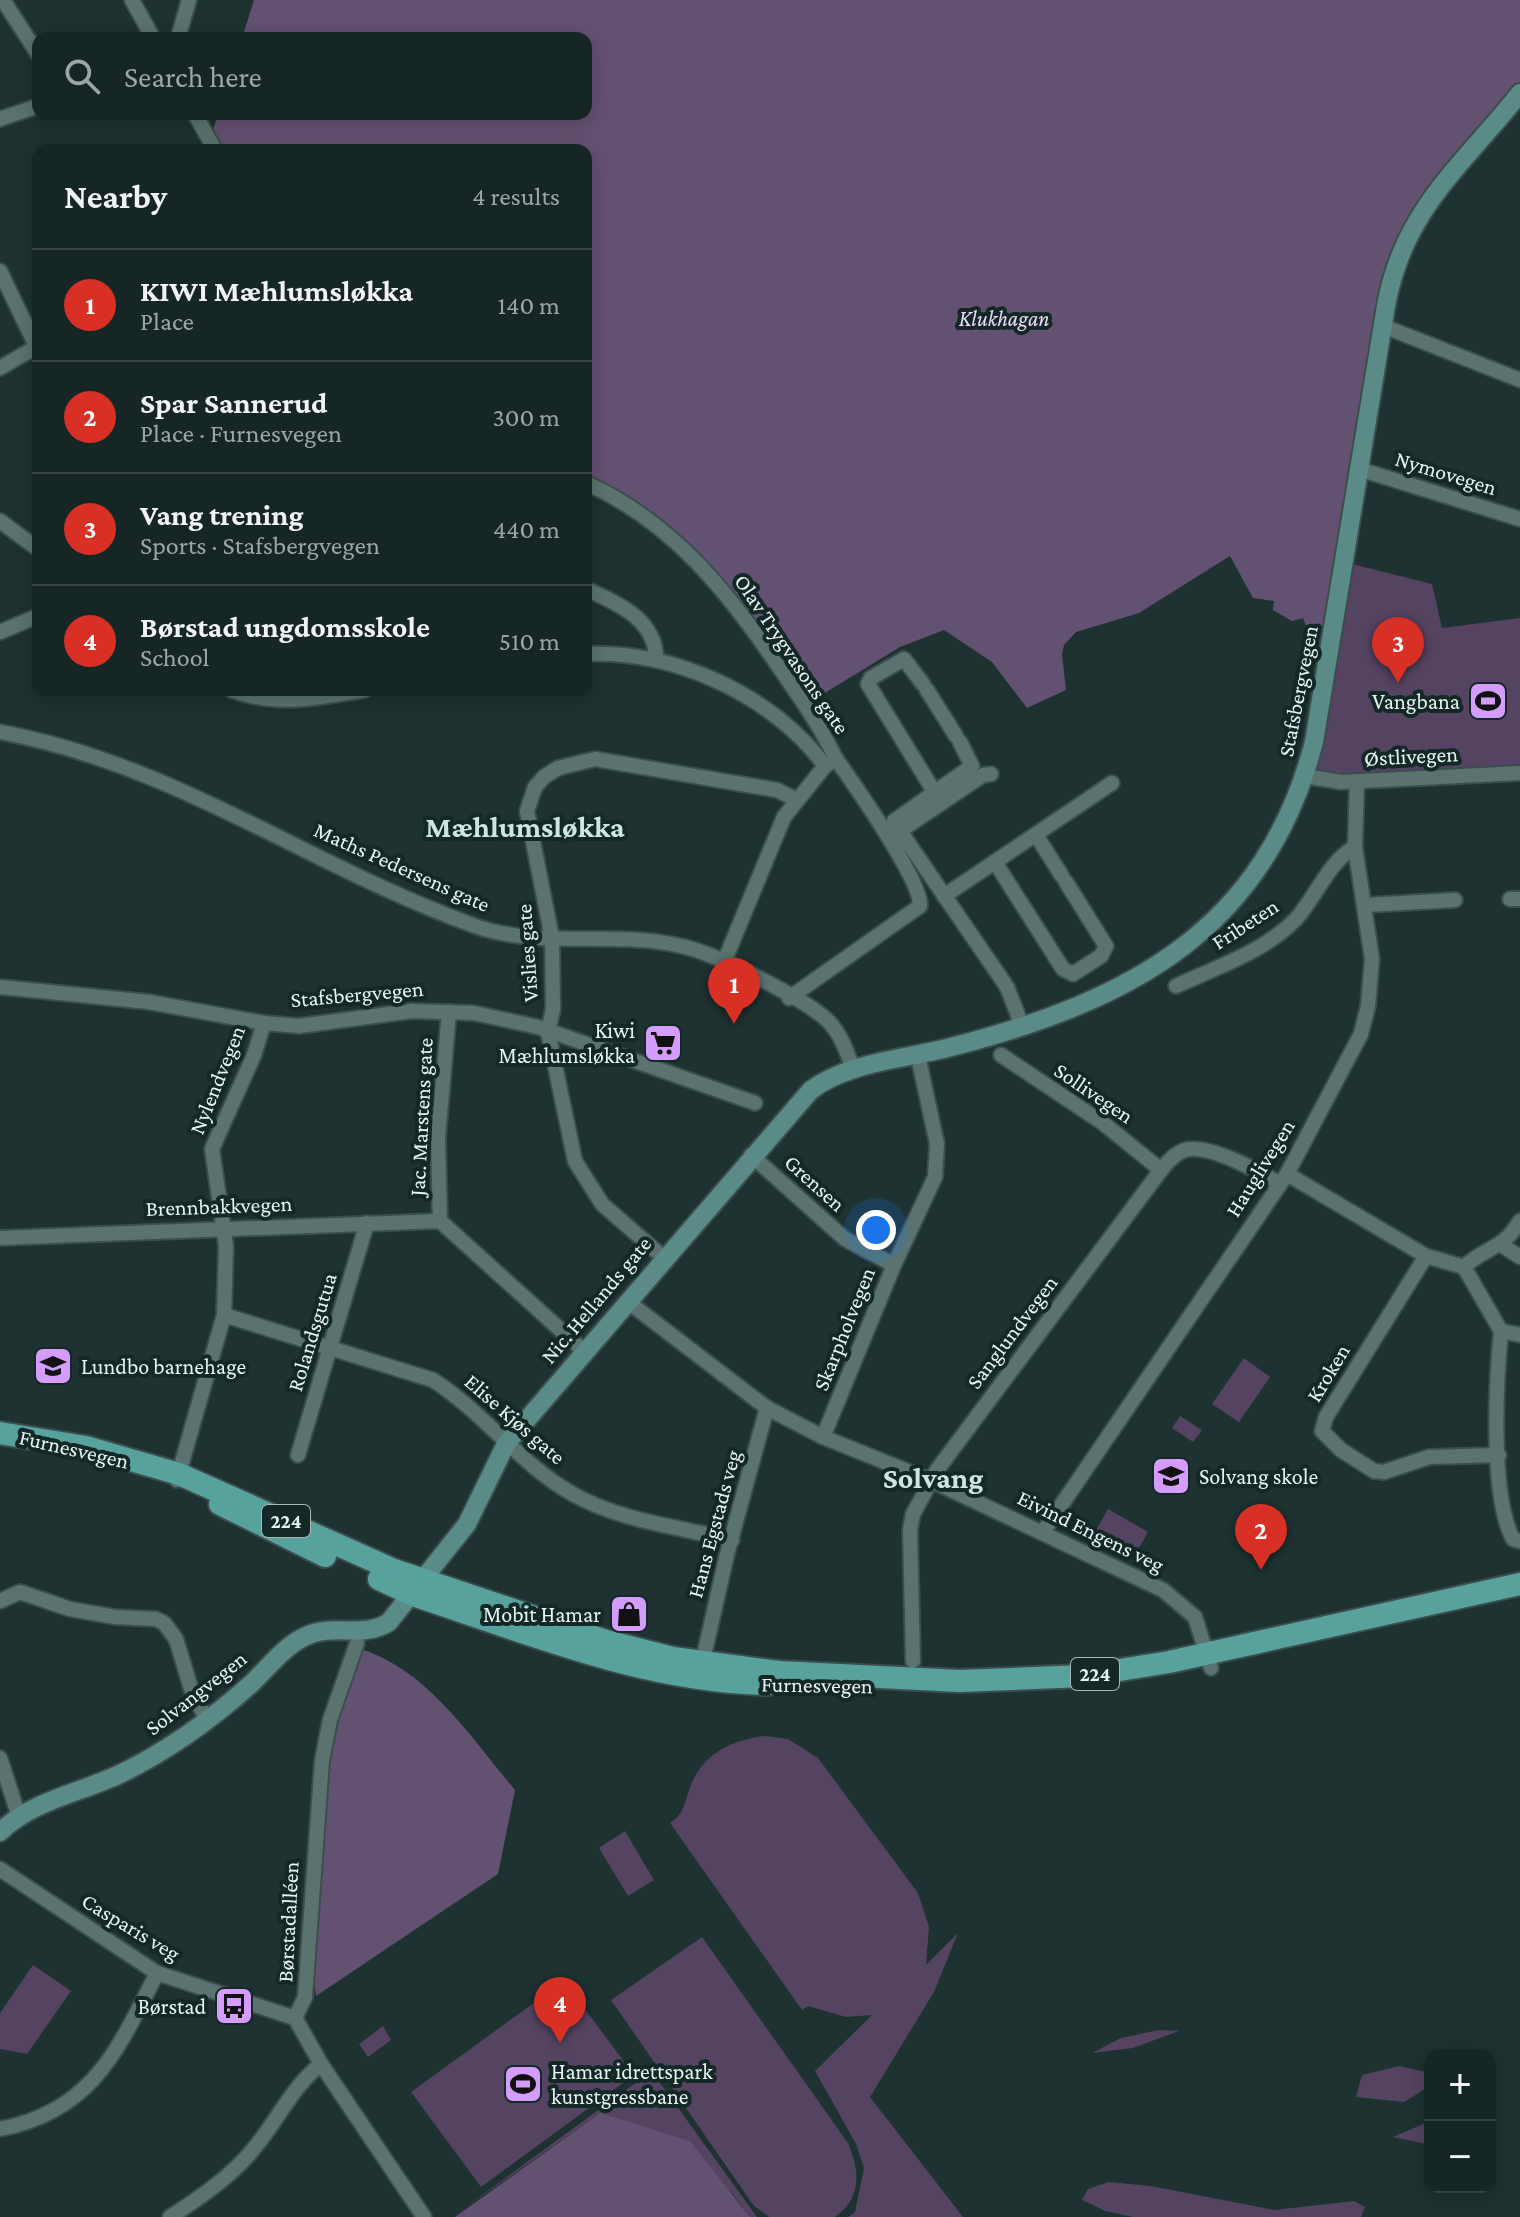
<!DOCTYPE html>
<html lang="en">
<head>
<meta charset="utf-8">
<style>
  :root { --surface:#162625; --page:#1f2e2d; --text:#f1f3f6; --muted:#9ea5a7; --line:#354342; --accent:#d93025 }
  body { margin:0; font-family:"Crimson Pro",serif; background:var(--page); color:var(--text) }
  .controls { position:absolute; right:24px; bottom:24px; display:grid; overflow:hidden; border-radius:16px; box-shadow:0 4px 20px #0003 }
  .controls button { width:72px; height:72px; display:grid; place-items:center; padding:0; border:0; border-bottom:2px solid var(--line); background:var(--surface); color:var(--text); font:40px sans-serif }
  .you { position:absolute; left:876px; top:1230px; width:28px; height:28px; margin:-20px; border:6px solid #fff; border-radius:50%; background:#1a73e8; box-shadow:0 0 0 12px #1a73e833 }
  .badge { display:grid; place-items:center; width:52px; height:52px; border-radius:50%; background:var(--accent); color:#fff; font-size:26px; font-weight:700 }
  .pin { position:absolute; translate:-50% -66px; filter:drop-shadow(0 2px 4px #0008) }
  .pin::after { content:''; position:absolute; top:42px; width:28px; height:24px; background:inherit; clip-path:polygon(0 0,100% 0,50% 100%) }
  .list { margin:0; padding:0; list-style:none }
  h2 { display:flex; justify-content:space-between; align-items:center; height:104px; margin:0; padding:0 32px; font-size:34px }
  h2 small { font-size:26px; font-weight:400; color:var(--muted) }
  .list li { display:grid; grid-template-columns:52px 1fr auto; gap:24px; align-items:center; box-sizing:border-box; height:112px; padding:0 32px; border-top:2px solid var(--line) }
  .list b { display:block; font-size:30px; white-space:nowrap }
  .list p { margin:0; font-size:26px; white-space:nowrap; color:var(--muted) }
  .list em { font-size:26px; font-style:normal; color:var(--muted) }
  .icon { flex:none; width:44px; height:44px; fill:none; stroke:currentColor; stroke-width:2; stroke-linecap:round; stroke-linejoin:round }
  .map { position:relative; flex:none; width:1520px; height:2217px; overflow:hidden }
  .search { position:absolute; background:var(--surface); box-shadow:0 4px 20px #0003; left:32px; top:32px; width:560px; height:88px; display:flex; align-items:center; gap:20px; box-sizing:border-box; padding:0 28px; border-radius:16px; color:var(--muted); font-size:30px }
  .panel { position:absolute; background:var(--surface); box-shadow:0 4px 20px #0003; left:32px; top:144px; width:560px; height:552px; border-radius:16px }
  .map>svg:first-child { display:block }
  .green { fill:#544361 }
  .forest { fill:#635171 }
  .lines { fill:none; stroke-linecap:round; stroke-linejoin:round }
  .minor-casing { stroke:#3b4e4d; stroke-width:18 }
  .secondary-casing { stroke:#3b4e4d; stroke-width:22 }
  .primary-casing { stroke:#3b4e4d; stroke-width:26 }
  .minor { stroke:#5b7370; stroke-width:14 }
  .secondary { stroke:#5a8b87; stroke-width:18 }
  .primary { stroke:#58a29e; stroke-width:22 }
  .labels { text-anchor:middle; dominant-baseline:central; stroke-width:8; stroke-linejoin:round; paint-order:stroke }
  .shield { fill:#132827; stroke:#a7b7b6; stroke-width:2 }
  .shield-label { font-size:20px; font-weight:bold; fill:#e7f4f3 }
  .park-label { font-size:22px; font-style:italic; fill:#ecd9fb; stroke:#132827 }
  .street-label { font-size:22px; fill:#e7f4f3; stroke:#132827 }
  .poi-label { font-size:22px; fill:#e7f4f3; stroke:#132827; text-anchor:end }
  .district-label { font-size:30px; font-weight:bold; fill:#cce6e4; stroke:#132827 }
</style>
</head>
<body>
<div class="map">
<svg width="1520" height="2217" viewBox="0 0 1520 2217">
  <rect width="100%" height="100%" fill="#1d3231"/>
  <!-- green -->
  <g class="green">
    <path d="M1352 564 1432 584 1442 628 1520 618V767L1337 776 1316 768 1314 763Z"/>
    <path d="M1244 1358 1270 1377 1239 1422 1212 1404Z"/>
    <path d="M1180 1416 1202 1430 1193 1442 1172 1428Z"/>
    <path d="M1108 1509 1148 1532 1135 1555 1095 1532Z"/>
    <path d="M765 1736 788 1739 818 1758 918 1893 929 1927 926 1965 958 1933 934 1992 870 2097 963 2217H848L855 2212 864 2168 856 2144 815 2071 872 2015 846 2017 808 2006 802 2010 670 1823C685 1813 684 1803 690 1787 703 1753 732 1740 765 1736Z"/>
    <path d="M625 1831 654 1880 628 1896 599 1848Z"/>
    <path d="M702 1937 848 2143C860 2171 862 2198 835 2217H769L754 2206 611 2000Z"/>
    <path d="M33 1965 71 1991 27 2054 0 2049V2013Z"/>
    <path d="M564 1981 634 2075 481 2187 411 2092Z"/>
    <path d="M383 2026 391 2040 368 2057 359 2044Z"/>
    <path d="M1159 2030 1179 2031 1133 2048 1092 2053 1121 2038Z"/>
    <path d="M1399 2066 1430 2073V2086L1404 2102 1356 2097 1362 2075Z"/>
    <path d="M645 2076 658 2080 757 2217H750L732 2193 600 2113 452 2217Z"/>
    <path d="M1430 2121V2145L1393 2137Z"/>
    <path d="M1109 2182 1151 2186 1274 2210 1354 2201 1365 2207 1361 2217H1133L1105 2211 1082 2200 1088 2189Z"/>
  </g>
  <!-- forest -->
  <g class="forest">
    <path d="M254 0H1520V85L1409 220 1320 650 1310 657 1305 655 1302 647 1312 642 1303 618 1292 621 1273 610 1274 601 1253 598 1230 556 1139 613 1076 632 1064 645 1062 654 1066 690 1027 708 992 662 944 630 900 647 810 702C741 600 700 534 586 477V150H225L213 130 218 114H586V38H242Z"/>
    <path d="M361 1649C428 1670 472 1739 515 1790L498 1874 316 1996 313 1967 326 1769 337 1716Z"/>
    <path d="M600 2113 690 2141 750 2217H455Z"/>
  </g>
  <g class="lines">
    <defs>
      <g id="minor">
        <path d="M3 0 38 54"/>
        <path d="M132 0 153 38"/>
        <path d="M178 38 189 0"/>
        <path d="M195 114 215 150"/>
        <path d="M0 119 38 106"/>
        <path d="M0 271 38 350"/>
        <path d="M1383 326 1520 380"/>
        <path d="M0 368 38 346"/>
        <path d="M1359 469 1520 519"/>
        <path d="M586 483C673 522 729 593 781 670 801 699 821 727 836 759L825 766"/>
        <path d="M0 521 38 549"/>
        <path d="M586 589C617 603 656 619 656 659"/>
        <path d="M0 632 38 616"/>
        <path d="M586 654C673 649 774 696 825 766L784 817 724 962"/>
        <path d="M923 684 904 659 871 678 868 684 935 793"/>
        <path d="M231 690C274 707 321 698 365 690"/>
        <path d="M927 690 956 736"/>
        <path d="M0 732C177 765 309 866 475 926 552 953 635 923 712 956 740 968 808 1001 828 1021 841 1034 847 1052 853 1069"/>
        <path d="M991 774 983 775 900 831 1007 987 1023 1028"/>
        <path d="M1305 776 1341 782 1520 773"/>
        <path d="M900 831 894 821 972 766 960 742"/>
        <path d="M1036 835 1062 876"/>
        <path d="M995 862 1063 969 1073 974 1101 956 1106 946 1066 882"/>
        <path d="M944 896 1112 783"/>
        <path d="M1510 899H1520"/>
        <path d="M1366 905 1455 900"/>
        <path d="M1176 986C1217 967 1264 952 1296 919 1316 897 1329 861 1355 847"/>
        <path d="M0 987 149 1002 264 1023 299 1026 412 1011 474 1013 538 1027 755 1103"/>
        <path d="M789 998 920 906C922 881 854 784 836 759"/>
        <path d="M449 1012 438 1138 440 1221 585 1352"/>
        <path d="M1001 1055 1103 1123 1161 1170"/>
        <path d="M751 1155 845 1239 894 1265"/>
        <path d="M1287 1174 1426 1256 1464 1267 1501 1331 1520 1335"/>
        <path d="M0 1238 440 1221"/>
        <path d="M1503 1246 1520 1257"/>
        <path d="M1426 1256 1326 1417 1322 1431 1341 1450 1374 1471 1384 1472 1429 1457 1499 1455"/>
        <path d="M664 1258 602 1204 575 1161 548 1032 553 1009 552 938 527 811 535 787 544 777 558 768 595 759 777 790 795 799"/>
        <path d="M1464 1267C1486 1246 1502 1251 1520 1221"/>
        <path d="M627 1301 767 1408 823 1437 932 1481 1163 1590 1195 1617 1211 1668"/>
        <path d="M224 1315 433 1380C483 1412 519 1463 571 1493 619 1521 679 1527 732 1540"/>
        <path d="M1501 1331C1496 1382 1490 1495 1513 1539L1520 1541"/>
        <path d="M823 1437 894 1265 935 1177 937 1144 918 1056"/>
        <path d="M298 1455 367 1223"/>
        <path d="M177 1480 224 1315 226 1246 212 1149 254 1055 264 1023"/>
        <path d="M1043 1532 1287 1174 1361 1034 1368 1006 1372 959 1355 847 1357 781"/>
        <path d="M0 1601 20 1592 70 1609 115 1617 156 1619 164 1623 176 1639 193 1695 207 1719"/>
        <path d="M705 1651 727 1554 767 1408"/>
        <path d="M913 1661 910 1530 913 1514 937 1470 1161 1170C1168 1162 1175 1153 1185 1150 1208 1143 1260 1172 1280 1184"/>
        <path d="M0 1758 19 1817"/>
        <path d="M0 1869 157 1973 295 2018"/>
        <path d="M295 2018 305 1997 322 1761 330 1720 357 1643"/>
        <path d="M295 2018 321 2064 424 2217"/>
        <path d="M0 2129C93 2111 118 2049 157 1973"/>
        <path d="M170 2217C201 2197 232 2176 256 2146 278 2119 293 2086 321 2064"/>
      </g>
      <path id="secondary" d="M0 1832C33 1800 80 1793 120 1774 168 1751 212 1719 251 1684 268 1668 284 1646 306 1636 333 1623 364 1639 389 1622L467 1524 506 1444 811 1090C850 1061 908 1059 955 1046 1131 1000 1265 930 1314 742L1386 306C1403 210 1462 166 1520 93"/>
      <g id="primary">
        <path d="M0 1433 86 1447 179 1474 394 1570 606 1641 673 1658 779 1672 960 1681 1083 1676 1169 1662 1520 1584"/>
        <path d="M220 1504 325 1556"/>
        <path d="M379 1579 413 1595C528 1633 645 1682 768 1684"/>
      </g>
    </defs>
    <!-- minor casing -->
    <use href="#minor" class="minor-casing"/>
    <!-- secondary casing -->
    <use href="#secondary" class="secondary-casing"/>
    <!-- primary casing -->
    <use href="#primary" class="primary-casing"/>
    <!-- minor -->
    <use href="#minor" class="minor"/>
    <!-- secondary -->
    <use href="#secondary" class="secondary"/>
    <!-- primary -->
    <use href="#primary" class="primary"/>
  </g>
  <!-- icons -->
  <defs>
    <symbol id="stadium-square" viewBox="-11 -11 22 22"><rect x="-9" y="-9" width="18" height="18" rx="4" fill="#d49cfc" stroke="#132827"/><path d="M0-5a6.5 5 0 1 0 0 10a6.5 5 0 1 0 0-10ZM-3.5-1.8h7v3.6h-7Z" fill="#111"/></symbol>
    <symbol id="supermarket-square" viewBox="-11 -11 22 22"><rect x="-9" y="-9" width="18" height="18" rx="4" fill="#d49cfc" stroke="#132827"/><path d="M-6-5.5h2.5l.6 2H6L4.5 2H-2.5L-4.4-4H-6ZM-1.5 3.2a1.3 1.3 0 1 0 .1 0ZM3 3.2a1.3 1.3 0 1 0 .1 0Z" fill="#111"/></symbol>
    <symbol id="school-square" viewBox="-11 -11 22 22"><rect x="-9" y="-9" width="18" height="18" rx="4" fill="#d49cfc" stroke="#132827"/><path d="M0-5L7-2L0 1L-7-2ZM-4 1L0 2.5L4 1V4Q0 6-4 4Z" fill="#111"/></symbol>
    <symbol id="shop-square" viewBox="-11 -11 22 22"><rect x="-9" y="-9" width="18" height="18" rx="4" fill="#d49cfc" stroke="#132827"/><path d="M-5-2.5h2.3a2.7 3.5 0 0 1 5.4 0H5L5.5 6h-11ZM-1.5-2.5h3a1.5 2.3 0 0 0-3 0Z" fill="#111"/></symbol>
    <symbol id="bus-square" viewBox="-11 -11 22 22"><rect x="-9" y="-9" width="18" height="18" rx="4" fill="#d49cfc" stroke="#132827"/><path d="M-5-6H5V4H4V6H2V4H-2V6H-4V4H-5ZM-3.5-4V0h7V-4ZM-3.5 1.2v1.5H-2V1.2ZM2 1.2v1.5H3.5V1.2Z" fill="#111"/></symbol>
  </defs>
  <g fill-rule="evenodd">
    <use href="#stadium-square" x="1466" y="679" width="44" height="44"/>
    <use href="#supermarket-square" x="641" y="1021" width="44" height="44"/>
    <use href="#school-square" x="31" y="1344" width="44" height="44"/>
    <use href="#school-square" x="1149" y="1454" width="44" height="44"/>
    <use href="#shop-square" x="607" y="1592" width="44" height="44"/>
    <use href="#bus-square" x="212" y="1984" width="44" height="44"/>
    <use href="#stadium-square" x="501" y="2062" width="44" height="44"/>
  </g>
  <g class="labels">
    <!-- shield labels -->
    <g class="shield">
      <rect x="262" y="1505" width="48" height="32" rx="6"/>
      <rect x="1071" y="1658" width="48" height="32" rx="6"/>
    </g>
    <g class="shield-label">
      <text x="286" y="1521">224</text>
      <text x="1095" y="1674">224</text>
    </g>
    <!-- park labels -->
    <g class="park-label">
      <text x="1004" y="318">Klukhagan</text>
    </g>
    <!-- street labels -->
    <g class="street-label">
      <text transform="translate(1446 473) rotate(17)">Nymovegen</text>
      <text transform="translate(792 654) rotate(56)">Olav Trygvasons gate</text>
      <text transform="translate(1298 691) rotate(-79)">Stafsbergvegen</text>
      <text transform="translate(1411 756) rotate(-3)">Østlivegen</text>
      <text transform="translate(402 867) rotate(24)">Maths Pedersens gate</text>
      <text transform="translate(1245 924) rotate(-33)">Fribeten</text>
      <text transform="translate(527 953) rotate(-94)">Vislies gate</text>
      <text transform="translate(357 994) rotate(-5)">Stafsbergvegen</text>
      <text transform="translate(217 1080) rotate(-68)">Nylendvegen</text>
      <text transform="translate(1094 1093) rotate(34)">Sollivegen</text>
      <text transform="translate(421 1117) rotate(-87)">Jac. Marstens gate</text>
      <text transform="translate(1260 1168) rotate(-58)">Hauglivegen</text>
      <text transform="translate(815 1183) rotate(42)">Grensen</text>
      <text transform="translate(219 1206) rotate(-2)">Brennbakkvegen</text>
      <text transform="translate(596 1300) rotate(-50)">Nic. Hellands gate</text>
      <text transform="translate(844 1329) rotate(-68)">Skarpholvegen</text>
      <text transform="translate(312 1332) rotate(-73)">Rolandsgutua</text>
      <text transform="translate(1012 1332) rotate(-53)">Sanglundvegen</text>
      <text transform="translate(1328 1373) rotate(-59)">Kroken</text>
      <text transform="translate(515 1419) rotate(41)">Elise Kjøs gate</text>
      <text transform="translate(74 1449) rotate(13)">Furnesvegen</text>
      <text transform="translate(714 1524) rotate(-75)">Hans Egstads veg</text>
      <text transform="translate(1091 1531) rotate(26)">Eivind Engens veg</text>
      <text transform="translate(817 1685) rotate(1)">Furnesvegen</text>
      <text transform="translate(196 1693) rotate(-38)">Solvangvegen</text>
      <text transform="translate(288 1922) rotate(-87)">Børstadalléen</text>
      <text transform="translate(131 1927) rotate(31)">Casparis veg</text>
    </g>
    <!-- poi labels -->
    <g class="poi-label">
      <text x="1460" y="701">Vangbana</text>
      <text x="635" y="1030">Kiwi<tspan x="635" dy="25">Mæhlumsløkka</tspan></text>
      <text x="81" y="1366" text-anchor="start">Lundbo barnehage</text>
      <text x="1199" y="1476" text-anchor="start">Solvang skole</text>
      <text x="601" y="1614">Mobit Hamar</text>
      <text x="206" y="2006">Børstad</text>
      <text x="551" y="2071" text-anchor="start">Hamar idrettspark<tspan x="551" dy="25">kunstgressbane</tspan></text>
    </g>
    <!-- district labels -->
    <g class="district-label">
      <text x="525" y="826">Mæhlumsløkka</text>
      <text x="933" y="1477">Solvang</text>
    </g>
  </g>
</svg>
<div class="controls">
<button>+</button>
<button>−</button>
</div>
<div class="you"></div>
<div class="pin badge" style="left:734px;top:1024px">1</div>
<div class="pin badge" style="left:1261px;top:1570px">2</div>
<div class="pin badge" style="left:1398px;top:683px">3</div>
<div class="pin badge" style="left:560px;top:2043px">4</div>
<div class="search"><svg class="icon" aria-label="search" viewBox="0 0 24 24"><circle cx="10" cy="10" r="6"/><path d="M15 15l6 6"/></svg>Search here</div>
<section class="panel">
<h2>Nearby<small>4 results</small></h2>
<ul class="list">
<li><span class="badge">1</span><div><b>KIWI Mæhlumsløkka</b><p>Place</p></div><em>140 m</em></li>
<li><span class="badge">2</span><div><b>Spar Sannerud</b><p>Place · Furnesvegen</p></div><em>300 m</em></li>
<li><span class="badge">3</span><div><b>Vang trening</b><p>Sports · Stafsbergvegen</p></div><em>440 m</em></li>
<li><span class="badge">4</span><div><b>Børstad ungdomsskole</b><p>School</p></div><em>510 m</em></li>
</ul>
</section>
</div>
</body>
</html>
